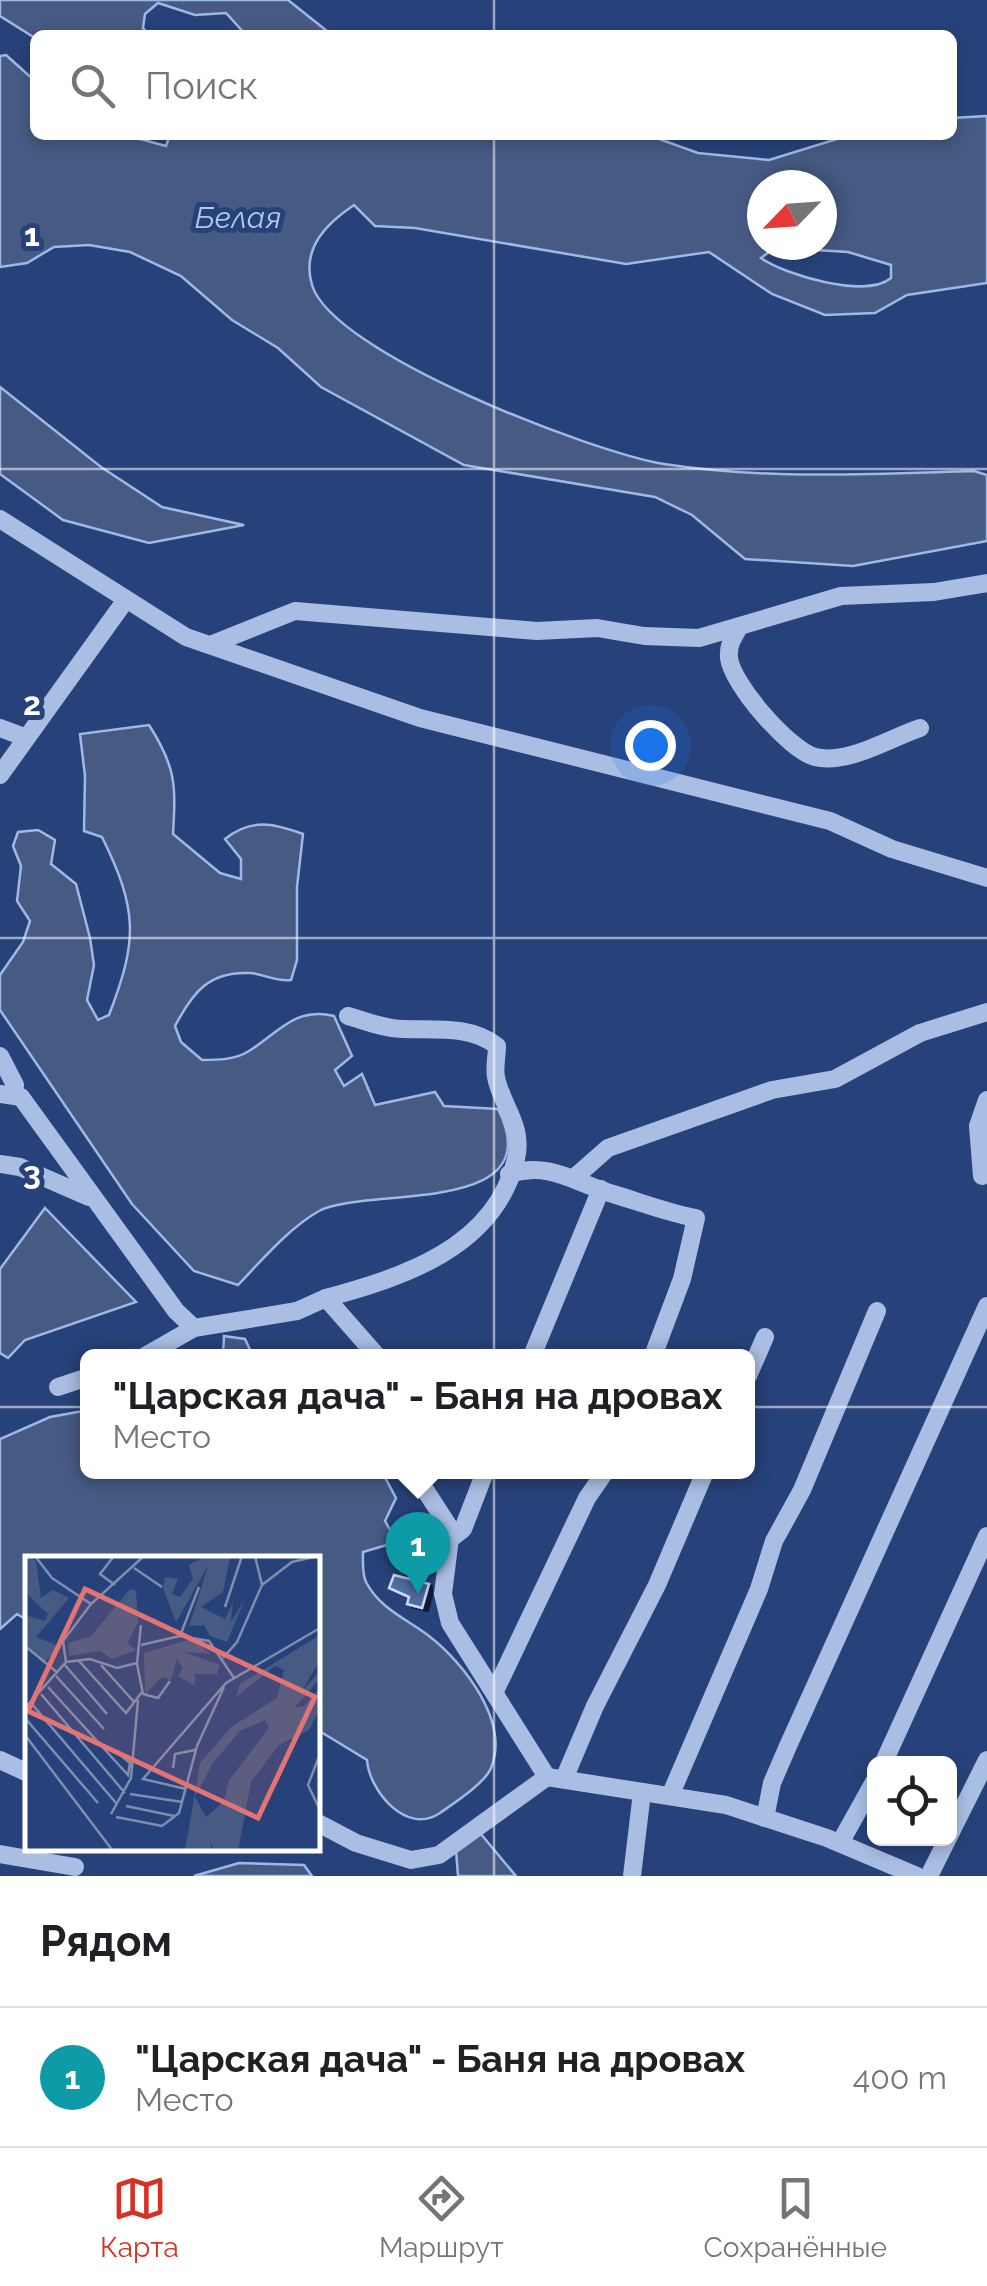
<!DOCTYPE html>
<html lang="ru">
<head>
<meta charset="utf-8">
<style>
  :root { --surface:#fff; --page:#f2f2f2; --text:#202124; --muted:#757577; --line:#e0e0e0; --accent:#d93025 }
  body { margin:0; font-family:Raleway,sans-serif; background:var(--page); color:var(--text) }
  .controls { position:absolute; right:30px; bottom:30px; display:grid; overflow:hidden; border-radius:15px; box-shadow:0 5px 15px #0003 }
  .controls button { width:90px; height:90px; display:grid; place-items:center; padding:0; border:0; border-bottom:2px solid var(--line); background:var(--surface); color:var(--text); font:50px sans-serif }
  .compass { position:absolute; left:747px; top:170px; width:90px; height:90px; border-radius:50%; background:var(--surface); box-shadow:0 5px 15px #0003; rotate:245deg }
  .you { position:absolute; left:650px; top:745px; width:35px; height:35px; margin:-25px; border:8px solid #fff; border-radius:50%; background:#1a73e8; box-shadow:0 0 0 15px #1a73e833 }
  .badge { display:grid; place-items:center; width:65px; height:65px; border-radius:50%; background:var(--accent); color:#fff; font-size:32px; font-weight:700 }
  .pin { position:absolute; translate:-50% -82px; filter:drop-shadow(0 2px 5px #0008) }
  .pin::after { content:''; position:absolute; top:52px; width:35px; height:30px; background:inherit; clip-path:polygon(0 0,100% 0,50% 100%) }
  .popup { position:absolute; left:80px; top:1349px; width:675px; height:130px; box-sizing:border-box; display:grid; place-content:center; border-radius:15px; background:var(--surface); filter:drop-shadow(0 2px 8px #0005); font-size:32px; white-space:nowrap; color:var(--muted) }
  .popup b { font-size:38px; color:var(--text) }
  .popup::after { content:''; position:absolute; left:50%; top:100%; margin-left:-20px; border:20px solid transparent; border-top-color:var(--surface) }
  .list { margin:0; padding:0; list-style:none }
  h2 { display:flex; justify-content:space-between; align-items:center; height:130px; margin:0; padding:0 40px; font-size:42px }
  h2 small { font-size:32px; font-weight:400; color:var(--muted) }
  .list li { display:grid; grid-template-columns:65px 1fr auto; gap:30px; align-items:center; box-sizing:border-box; height:140px; padding:0 40px; border-top:2px solid var(--line) }
  .list b { display:block; font-size:38px; white-space:nowrap }
  .list p { margin:0; font-size:32px; white-space:nowrap; color:var(--muted) }
  .list em { font-size:32px; font-style:normal; color:var(--muted) }
  .icon { flex:none; width:55px; height:55px; fill:none; stroke:currentColor; stroke-width:2; stroke-linecap:round; stroke-linejoin:round }
  .map { position:relative; flex:none; width:987px; height:1876px; overflow:hidden }
  .search { position:absolute; background:var(--surface); box-shadow:0 5px 15px #0003; left:30px; right:30px; top:30px; height:110px; display:flex; align-items:center; gap:25px; box-sizing:border-box; padding:0 35px; border-radius:15px; color:var(--muted); font-size:38px }
  .sheet { height:270px; background:var(--surface) }
  nav { display:flex; justify-content:space-around; align-items:center; box-sizing:border-box; height:140px; border-top:2px solid var(--line); background:var(--surface); font-size:28px; color:var(--muted) }
  nav a { display:grid; justify-items:center; gap:5px }
  nav .on { color:var(--accent) }
  .map>svg:first-child { display:block }
  .water { fill:#465a83; stroke:#9fb8e4; stroke-width:2.5; fill-rule:evenodd }
  .building { fill:#4f6ca3; stroke:#ccdaf3; stroke-width:2.5; filter:url(#shadow) }
  .lines { fill:none; stroke-linecap:round; stroke-linejoin:round }
  .minor { stroke:#aabee3; stroke-width:18 }
  .grid { fill:none; stroke:#fff; stroke-width:2.5; stroke-opacity:0.55 }
  .labels { text-anchor:middle; dominant-baseline:central; stroke-width:10; stroke-linejoin:round; paint-order:stroke }
  .water-label { font-size:30px; font-style:italic; fill:#b5c8eb; stroke:#27427a }
  .inset-river { fill:none; stroke:#465a83; stroke-width:5 }
  .inset-road { fill:none; stroke:#7d8eaf; stroke-width:2.5 }
  .view { fill:#e47373; fill-opacity:0.15; stroke:#e47373; stroke-width:5 }
  .inset-edge { fill:none; stroke:#fff; stroke-width:5 }
  .grid-label { font-size:32px; text-anchor:middle; font-weight:bold; fill:#fff; stroke:#27427a; stroke-width:10; stroke-linejoin:round; paint-order:stroke }
</style>
</head>
<body>
<div class="map">
<svg width="987" height="1876" viewBox="0 0 987 1876">
  <defs>
    <filter id="shadow"><feDropShadow dx="5.5" dy="3" stdDeviation="0" flood-color="#0009"/></filter>
  </defs>
  <rect width="100%" height="100%" fill="#27427a"/>
  <!-- water -->
  <g class="water">
    <path d="M0 0H288L332 35H246L226 13 195 15 158 3 145 14 143 28 149 35 35 38 0 16Z"/>
    <path d="M6 55 35 81V135H125L166 146 170 135H648L698 153 769 160 850 135H952V118L987 116V283L907 295 875 313 825 315 772 294 709 252 626 264 415 228 375 226 354 205C327 223 301 248 312 285 333 354 595 453 664 464 767 480 870 474 974 471L987 475V541L853 566 745 559 692 515 655 497 464 465 321 387 278 348 232 320 181 276 130 252 89 245 54 247 27 263 0 267V56ZM822 185V245H762V185ZM815 250 848 252 891 265V278C866 299 785 275 761 258L769 252Z"/>
    <path d="M0 387 101 467 162 507 244 525 149 543 63 520 0 474Z"/>
    <path d="M149 725C176 767 176 785 173 834L220 873 241 879V859L225 839C251 818 273 823 303 834L297 887V960L291 980C276 982 264 974 250 973 209 971 193 992 175 1026L181 1042 202 1060C217 1060 235 1060 249 1051 278 1033 296 1006 334 1016L352 1056 335 1070 344 1086 362 1074 375 1105 435 1092 444 1106 498 1109C553 1218 364 1186 319 1211 289 1228 262 1260 238 1285L194 1271 132 1204 0 1010V975L23 942 30 921 17 901 21 866 13 846 18 832 38 830 55 840 51 864 76 884 90 938 94 965 87 1000 98 1020 109 1015C138 940 138 910 102 837L84 831 85 776 80 734Z"/>
    <path d="M45 1208 136 1302 25 1340 8 1358 0 1353V1269Z"/>
    <path d="M224 1336 245 1339 253 1356H223Z"/>
    <path d="M83 1411 88 1412V1472H382L396 1498 385 1521 397 1542 363 1552C363 1561 362 1574 366 1582 380 1609 407 1619 429 1636 464 1663 510 1722 491 1768 485 1783 454 1803 440 1813 406 1836 369 1790 367 1760L321 1732 318 1722V1558H28L27 1620 17 1614 0 1629V1439L50 1417Z"/>
    <path d="M480 1833 516 1876H458L456 1850Z"/>
    <path d="M239 1863 304 1865 312 1876H194Z"/>
  </g>
  <!-- building -->
  <path class="building" d="M394 1575 429 1584 422 1608 407 1604 409 1597 389 1588Z"/>
  <g class="lines">
    <!-- minor -->
    <g class="minor">
      <path d="M0 519 186 637 420 718 830 821 892 849 987 878"/>
      <path d="M738 629C732 639 728 646 729 658 732 684 789 750 815 757 847 765 890 738 920 728"/>
      <path d="M210 645 295 611 537 631 597 628 644 636 699 638 841 596 934 592 987 583"/>
      <path d="M0 728 24 737"/>
      <path d="M0 775 125 601"/>
      <path d="M0 1056 15 1085 14 1093"/>
      <path d="M0 1094 21 1097 176 1311 194 1328"/>
      <path d="M0 1164 20 1167 89 1197"/>
      <path d="M509 1174C550 1161 575 1183 613 1194 640 1202 668 1213 696 1218L682 1279 653 1356"/>
      <path d="M982 1176 978 1126 987 1100"/>
      <path d="M575 1177 608 1148 772 1090 835 1079 920 1033 987 1012"/>
      <path d="M326 1298C403 1277 495 1248 516 1159 524 1125 501 1105 496 1077 494 1068 497 1056 497 1046 470 1025 435 1030 403 1029 385 1029 366 1021 348 1016"/>
      <path d="M145 1356 194 1328 297 1311 326 1298 377 1356"/>
      <path d="M532 1356 601 1189"/>
      <path d="M748 1376 765 1337"/>
      <path d="M58 1387 88 1377"/>
      <path d="M422 1472 420 1482 451 1530 443 1594 450 1623 547 1777"/>
      <path d="M450 1539 463 1529 485 1472"/>
      <path d="M495 1691 587 1498 605 1472"/>
      <path d="M0 1760 28 1773"/>
      <path d="M883 1764 987 1536"/>
      <path d="M564 1779 595 1706 657 1585 705 1472"/>
      <path d="M670 1796 759 1589 774 1541 802 1490 877 1311"/>
      <path d="M765 1818 772 1783 788 1746 987 1306"/>
      <path d="M318 1823 356 1843 411 1860 439 1855 547 1777 726 1805 827 1838 917 1876"/>
      <path d="M840 1843 874 1782"/>
      <path d="M0 1854 75 1867"/>
      <path d="M632 1876 642 1792"/>
      <path d="M929 1876 987 1760"/>
    </g>
  </g>
  <!-- grid -->
  <path class="grid" d="M494 0V35M494 135V1876M0 469H987M0 938H987M0 1407H987"/>
  <g class="labels">
    <!-- water labels -->
    <g class="water-label">
      <text x="238" y="217">Белая</text>
    </g>
  </g>
  <!-- overview -->
  <g transform="translate(25 1556)">
    <rect width="295" height="295" fill="#27427a"/>
    <path d="M0 0 11 5 16 42 28 34 44 42 11 81 37 91 18 107 1 89 0 59 20 65 23 58 3 39ZM180 0 205 2 198 36 176 51 200 63 208 46 206 66 220 43 202 86 185 80 179 69 164 70 183 10 151 66 138 32 140 21 153 23 147 38 155 41 168 23 164 9ZM105 33 111 35 113 66 103 87 111 94 87 103 75 95 44 100 43 87 66 80ZM295 79 293 108 279 131 283 138 263 153 279 150 295 132V153L284 174 254 189 226 226 213 295H189L185 284 187 295H160L175 207 206 171 252 142 259 114 250 110 211 141 215 128ZM240 164 244 172 204 224 199 245 181 261 170 241 188 207 215 175ZM166 83 186 98 159 96 195 109 192 118H170V130L153 120 158 112 152 103 146 124 137 121 120 138 119 97Z" fill="#465a83" fill-rule="evenodd"/>
    <path class="inset-river" d="M260 158 295 119M186 276 204 243"/>
    <path class="inset-road" d="M10 0 27 22 66 48M89 0 75 18 90 29M109 12 137 31M237 29 267 6 293 0M200 51 217 0M155 80 184 85 209 122M116 89 155 80 174 31M0 90 33 117M198 102 212 86 237 29 230 0M54 105 101 157 117 136M41 106 65 103 92 112 112 107 116 69M39 108 82 158M112 108 118 138 133 142 145 125M76 109 110 147M31 120 79 173M23 131 103 219 105 207 89 194M16 138 100 237M6 147 91 247M0 152 41 106 38 85 66 48 119 0M0 162 73 247M0 179 88 295M295 198 283 229 295 254M148 212 150 198 170 194M161 233 118 223 201 127 295 72M105 238 157 246M101 250 149 260M86 258 106 222 113 144M91 261 137 270 154 257 172 190 199 131"/>
    <path class="view" d="M60 33 290 141 233 262 3 155Z"/>
    <rect width="295" height="295" class="inset-edge"/>
  </g>
  <g class="grid-label">
    <text x="32" y="246">1</text>
    <text x="32" y="715">2</text>
    <text x="32" y="1184">3</text>
  </g>
</svg>
<div class="controls">
<button><svg class="icon" aria-label="locate" viewBox="0 0 24 24"><circle cx="12" cy="12" r="6"/><path d="M12 2v4M12 18v4M2 12h4M18 12h4"/></svg></button>
</div>
<svg class="compass" viewBox="-18 -18 36 36"><path d="M0-13l5 13h-10z" fill="#e53935"/><path d="M0 13l5-13h-10z" fill="#757577"/></svg>
<div class="you"></div>
<div class="pin badge" style="left:418px;top:1594px;background:#0f9aa8">1</div>
<div class="popup"><b>&quot;Царская дача&quot; - Баня на дровах</b>Место</div>
<div class="search"><svg class="icon" aria-label="search" viewBox="0 0 24 24"><circle cx="10" cy="10" r="6"/><path d="M15 15l6 6"/></svg>Поиск</div>
</div>
<section class="sheet">
<h2>Рядом<small></small></h2>
<ul class="list">
<li><span class="badge" style="background:#0f9aa8">1</span><div><b>&quot;Царская дача&quot; - Баня на дровах</b><p>Место</p></div><em>400 m</em></li>
</ul>
</section>
<nav>
<a class="on"><svg class="icon" aria-label="map" viewBox="0 0 24 24"><path d="M3 6l6-2 6 2 6-2v14l-6 2-6-2-6 2zM9 4v14M15 6v14"/></svg>Карта</a>
<a><svg class="icon" aria-label="directions" viewBox="0 0 24 24"><path d="M12 3l9 9-9 9-9-9zM9 14v-3h6M13 9l2 2-2 2"/></svg>Маршрут</a>
<a><svg class="icon" aria-label="saved" viewBox="0 0 24 24"><path d="M7 4h10v16l-5-4-5 4z"/></svg>Сохранённые</a>
</nav>
</body>
</html>
